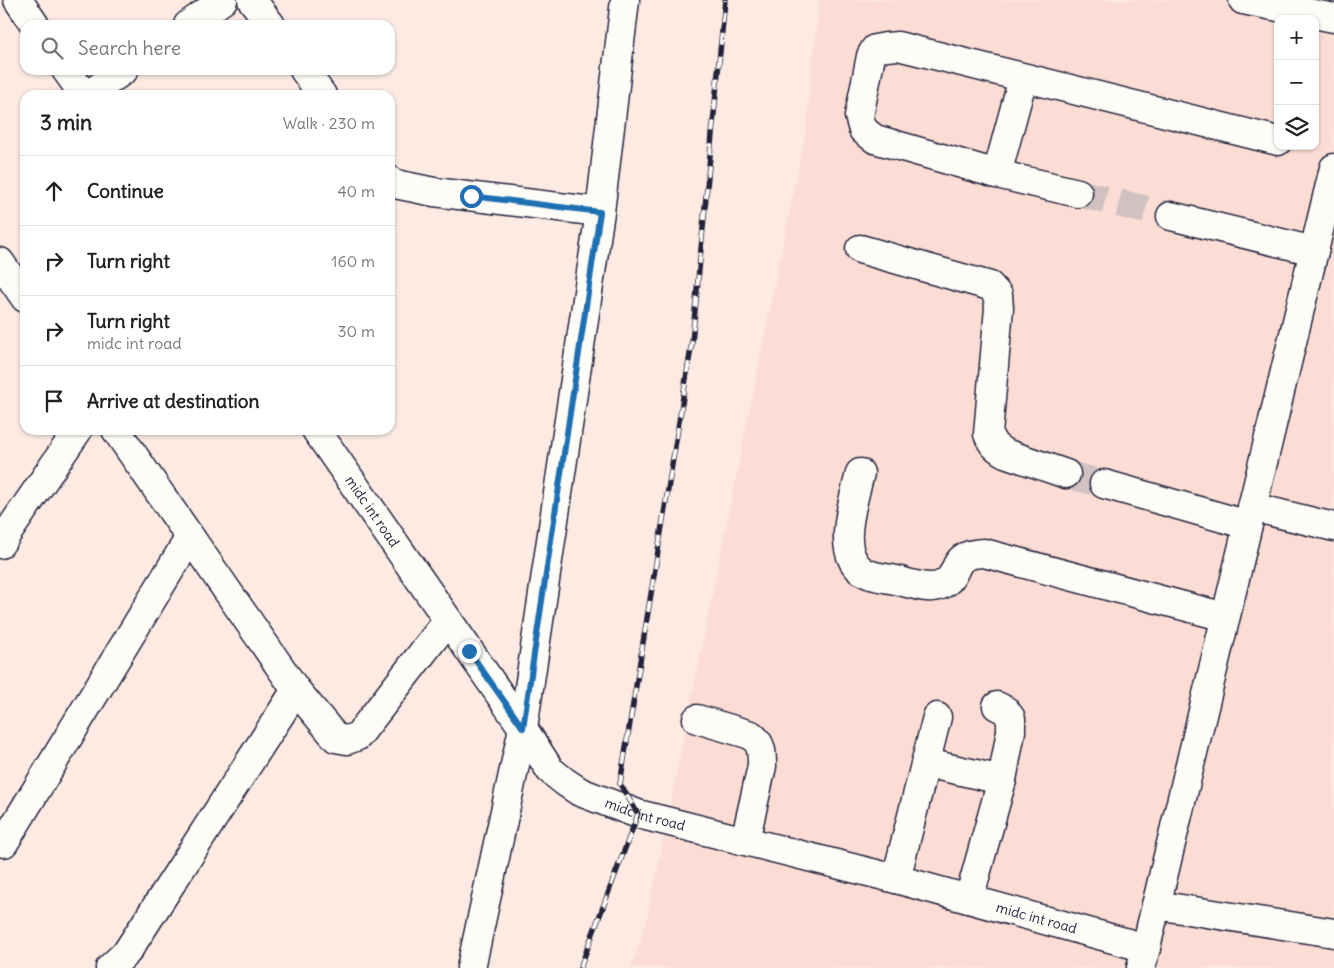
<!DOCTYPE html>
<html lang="en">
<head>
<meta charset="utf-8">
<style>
  :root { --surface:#fff; --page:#f6f6f6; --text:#222; --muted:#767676; --line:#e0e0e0 }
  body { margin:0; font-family:Delius,sans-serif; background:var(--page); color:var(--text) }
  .controls { position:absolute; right:15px; top:15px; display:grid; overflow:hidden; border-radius:10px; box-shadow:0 1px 4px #0004 }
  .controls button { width:45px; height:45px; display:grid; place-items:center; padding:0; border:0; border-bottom:1px solid var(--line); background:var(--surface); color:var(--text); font:25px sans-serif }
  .stop { position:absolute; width:15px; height:15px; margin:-11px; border:4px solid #1f6fb2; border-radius:50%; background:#fff }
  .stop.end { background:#1f6fb2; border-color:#fff; box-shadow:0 1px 5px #0008 }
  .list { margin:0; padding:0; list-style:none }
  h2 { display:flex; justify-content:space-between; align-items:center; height:65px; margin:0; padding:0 20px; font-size:21px }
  h2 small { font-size:16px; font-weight:400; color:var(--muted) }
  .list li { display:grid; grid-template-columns:32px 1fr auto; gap:15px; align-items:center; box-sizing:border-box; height:70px; padding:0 20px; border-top:1px solid var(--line) }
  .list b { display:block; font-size:19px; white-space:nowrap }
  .list p { margin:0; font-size:16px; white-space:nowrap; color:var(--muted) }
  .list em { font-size:16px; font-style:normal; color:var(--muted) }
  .icon { flex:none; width:28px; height:28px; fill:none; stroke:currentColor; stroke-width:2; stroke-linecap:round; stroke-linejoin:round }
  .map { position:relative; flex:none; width:1334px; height:968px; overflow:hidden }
  .search { position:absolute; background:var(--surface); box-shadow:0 1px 4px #0004; left:20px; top:20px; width:375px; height:55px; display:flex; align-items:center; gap:12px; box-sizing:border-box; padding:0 18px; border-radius:15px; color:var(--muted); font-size:19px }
  .panel { position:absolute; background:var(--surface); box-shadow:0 1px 4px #0004; left:20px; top:90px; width:375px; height:345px; border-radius:15px }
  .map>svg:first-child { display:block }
  .built { fill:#fcddd5; fill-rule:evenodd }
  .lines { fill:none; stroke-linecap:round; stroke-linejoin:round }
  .minor-tunnel { stroke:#d0c2c1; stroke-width:28; stroke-dasharray:28 14; stroke-linecap:butt }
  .minor-casing { stroke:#22223b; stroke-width:31 }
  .minor { stroke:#fdfcf7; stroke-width:28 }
  .rail-casing { stroke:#22223b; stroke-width:5.5 }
  .rail { stroke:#fdfcf7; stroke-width:4; stroke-dasharray:11; stroke-linecap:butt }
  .route { stroke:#1f6fb2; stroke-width:6 }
  .labels { text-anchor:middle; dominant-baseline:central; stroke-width:4.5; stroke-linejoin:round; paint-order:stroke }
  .street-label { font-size:14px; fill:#22223b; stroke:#fdfcf7 }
</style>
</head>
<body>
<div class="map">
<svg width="1334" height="968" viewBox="0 0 1334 968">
  <rect width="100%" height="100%" fill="#fceae3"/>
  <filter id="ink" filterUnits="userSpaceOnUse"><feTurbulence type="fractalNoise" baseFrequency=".02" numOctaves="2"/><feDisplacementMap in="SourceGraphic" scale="10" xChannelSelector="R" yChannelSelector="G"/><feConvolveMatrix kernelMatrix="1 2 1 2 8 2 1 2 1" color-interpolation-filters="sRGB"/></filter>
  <g filter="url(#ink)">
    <!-- built -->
    <path class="built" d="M819 0H1334V968H631L647 919 806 129ZM1278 19H1315V146H1278Z"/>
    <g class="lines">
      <!-- minor-tunnel -->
      <g class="minor-tunnel">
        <path d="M1078 193 1171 216"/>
        <path d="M1066 474 1104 484"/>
      </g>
      <defs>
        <g id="minor">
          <path d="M18 0 35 25"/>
          <path d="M252 0 271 25"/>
          <path d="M1243 0 1334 18"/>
          <path d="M188 25 223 0"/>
          <path d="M66 70 84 95"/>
          <path d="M304 70 322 95"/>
          <path d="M88 95 124 70"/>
          <path d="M997 174 1023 78"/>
          <path d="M390 180 395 184 434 192 600 212"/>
          <path d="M1078 193 997 174 875 139 863 130 859 116 871 56 875 49 886 47 898 46 1278 141"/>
          <path d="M1171 216 1314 251"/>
          <path d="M860 249 990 286 998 295 999 308 988 434C992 444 996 448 1005 453L1066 474"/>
          <path d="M0 262 25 298"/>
          <path d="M116 430 296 690 336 738 347 740 358 736 448 620"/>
          <path id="s1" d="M316 430 523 728 550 770 565 782 580 792 638 814 896 879 1146 948"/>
          <path d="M860 473C854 500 833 556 866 573 874 577 887 578 896 580 909 583 928 591 941 585 963 575 947 554 984 553L1225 617"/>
          <path d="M1104 484 1248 525"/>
          <path d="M1252 507 1334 527"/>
          <path d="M0 544 78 430"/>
          <path d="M697 719 751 735C762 743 762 753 762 766L745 841"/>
          <path d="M926 763 1002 780"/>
          <path d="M4 843 190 537"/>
          <path d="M896 879 937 717"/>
          <path d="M969 899 1002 780 1011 731V718L1005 710 997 706"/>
          <path d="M1156 905 1334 933"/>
          <path d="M110 968 127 952 296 690"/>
          <path d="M471 968 523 728 600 212 625 0"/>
          <path d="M1141 968 1334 168"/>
        </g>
      </defs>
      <!-- minor casing -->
      <use href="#minor" class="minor-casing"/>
      <!-- minor -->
      <use href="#minor" class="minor"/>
      <defs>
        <path id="rail" d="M580 968 638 814 620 784 692 342 725 0"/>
      </defs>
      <!-- rail casing -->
      <use href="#rail" class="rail-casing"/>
      <!-- rail -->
      <use href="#rail" class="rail"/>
    </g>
  </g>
  <g class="lines" filter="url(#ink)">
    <!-- route -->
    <path class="route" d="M469 651 523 728 600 212 471 196"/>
  </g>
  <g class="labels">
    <!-- street labels -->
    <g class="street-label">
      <text stroke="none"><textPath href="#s1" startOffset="99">midc int road</textPath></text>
      <text stroke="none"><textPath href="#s1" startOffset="519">midc int road</textPath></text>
      <text stroke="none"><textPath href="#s1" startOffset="924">midc int road</textPath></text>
    </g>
  </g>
</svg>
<div class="controls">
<button>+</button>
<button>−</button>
<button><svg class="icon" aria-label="layers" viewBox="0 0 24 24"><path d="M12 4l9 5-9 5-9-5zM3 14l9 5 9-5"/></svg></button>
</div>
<div class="stop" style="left:471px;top:196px"></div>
<div class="stop end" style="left:469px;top:651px"></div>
<div class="search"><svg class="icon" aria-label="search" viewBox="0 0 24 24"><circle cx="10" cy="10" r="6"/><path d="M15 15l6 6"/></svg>Search here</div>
<section class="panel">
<h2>3 min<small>Walk · 230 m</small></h2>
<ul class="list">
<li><svg class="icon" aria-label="ahead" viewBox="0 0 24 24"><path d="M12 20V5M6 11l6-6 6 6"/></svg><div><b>Continue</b></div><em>40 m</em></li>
<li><svg class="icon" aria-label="right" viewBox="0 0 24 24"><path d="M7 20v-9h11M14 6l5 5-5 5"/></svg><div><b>Turn right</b></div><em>160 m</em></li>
<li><svg class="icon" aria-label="right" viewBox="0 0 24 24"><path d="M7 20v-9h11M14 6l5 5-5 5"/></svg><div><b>Turn right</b><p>midc int road</p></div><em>30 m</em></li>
<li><svg class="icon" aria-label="arrive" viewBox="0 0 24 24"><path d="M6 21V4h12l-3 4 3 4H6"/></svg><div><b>Arrive at destination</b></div></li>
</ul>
</section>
</div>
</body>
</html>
